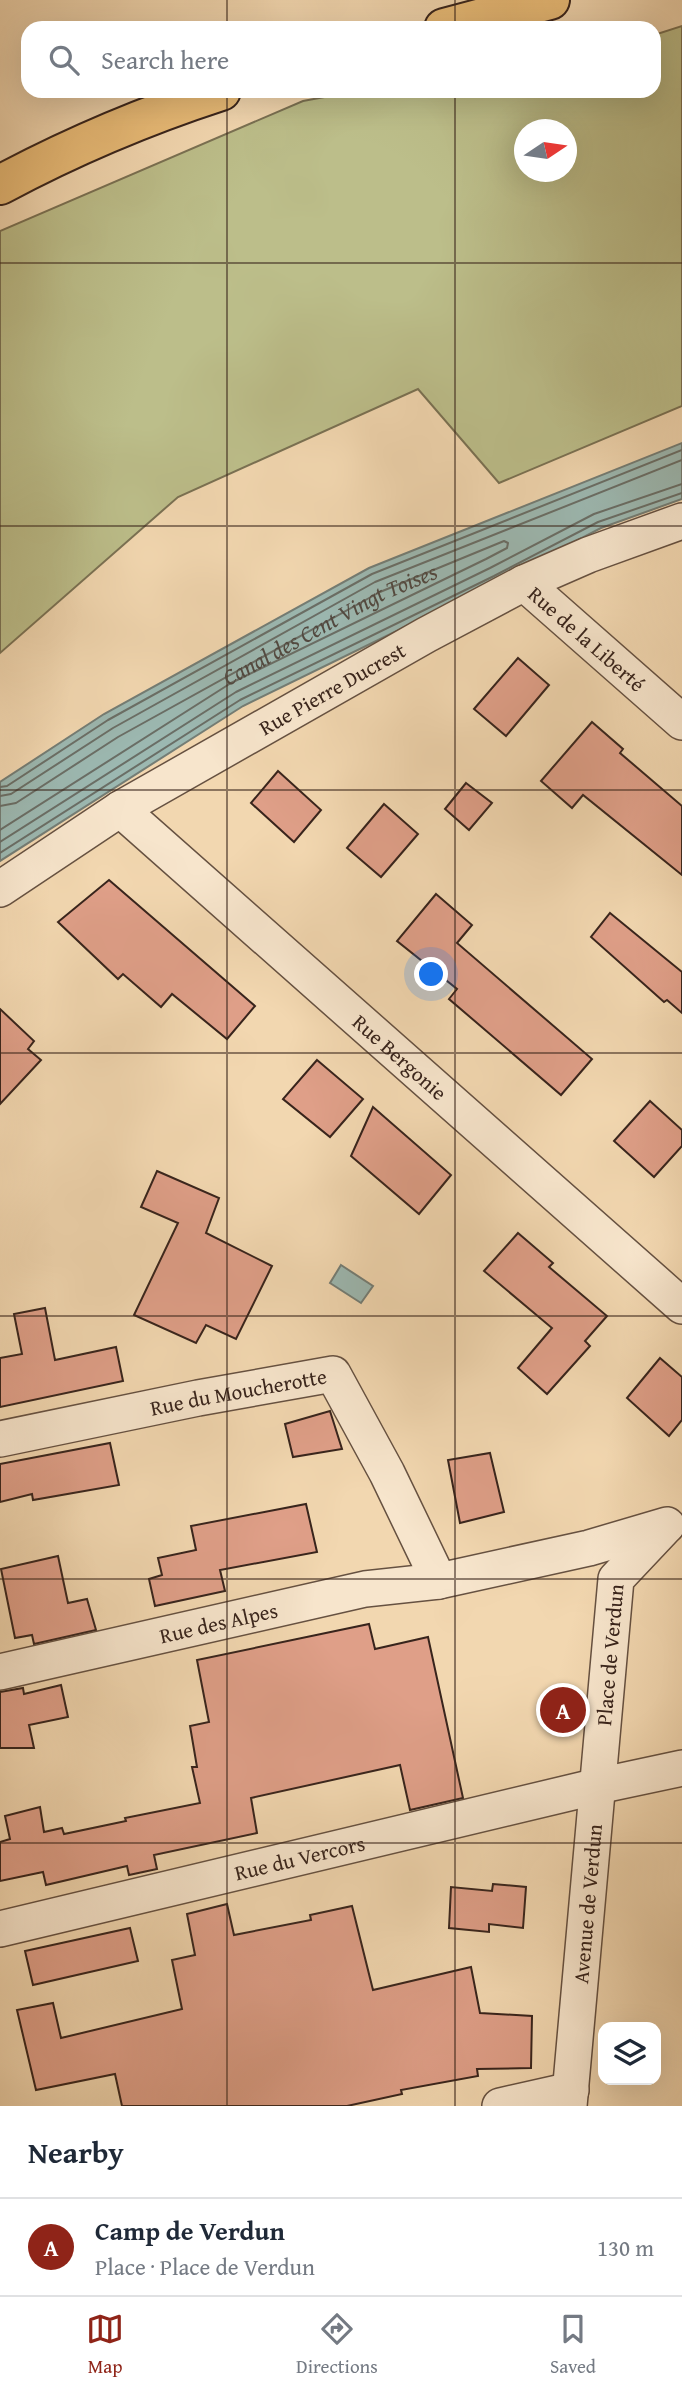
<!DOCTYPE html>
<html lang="en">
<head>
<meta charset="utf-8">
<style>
  :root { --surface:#fff; --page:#f6f6f7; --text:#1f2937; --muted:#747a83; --line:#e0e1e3; --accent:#8f2418 }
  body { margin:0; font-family:"Gentium Book Plus",serif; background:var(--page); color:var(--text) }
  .controls { position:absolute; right:21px; bottom:21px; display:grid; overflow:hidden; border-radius:14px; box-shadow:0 7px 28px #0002 }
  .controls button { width:63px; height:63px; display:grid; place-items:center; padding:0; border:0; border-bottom:2px solid var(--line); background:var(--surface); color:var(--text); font:35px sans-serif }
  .compass { position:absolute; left:514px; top:119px; width:63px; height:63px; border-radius:50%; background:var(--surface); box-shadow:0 7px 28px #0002; rotate:77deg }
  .you { position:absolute; left:432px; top:975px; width:24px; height:24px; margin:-18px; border:5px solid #fff; border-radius:50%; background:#1a73e8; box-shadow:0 0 0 10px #1a73e833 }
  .badge { display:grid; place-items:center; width:46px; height:46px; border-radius:50%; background:var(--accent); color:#fff; font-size:23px; font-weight:700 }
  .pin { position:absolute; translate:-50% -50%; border:4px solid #fff; box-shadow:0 2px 7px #0006 }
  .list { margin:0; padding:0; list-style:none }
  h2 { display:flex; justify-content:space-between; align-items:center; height:91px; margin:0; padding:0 28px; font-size:30px }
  h2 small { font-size:23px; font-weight:400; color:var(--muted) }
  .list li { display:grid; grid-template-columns:46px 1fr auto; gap:21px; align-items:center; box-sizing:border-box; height:98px; padding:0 28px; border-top:2px solid var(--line) }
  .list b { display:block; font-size:26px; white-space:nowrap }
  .list p { margin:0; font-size:23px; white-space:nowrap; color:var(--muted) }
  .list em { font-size:23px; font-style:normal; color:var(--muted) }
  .icon { flex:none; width:38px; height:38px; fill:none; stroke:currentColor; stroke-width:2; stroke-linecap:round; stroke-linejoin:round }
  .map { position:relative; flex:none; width:682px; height:2106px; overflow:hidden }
  .search { position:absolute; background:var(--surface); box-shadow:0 7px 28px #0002; left:21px; right:21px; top:21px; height:77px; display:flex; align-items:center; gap:18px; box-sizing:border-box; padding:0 24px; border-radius:21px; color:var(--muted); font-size:26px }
  .sheet { height:189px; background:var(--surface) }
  nav { display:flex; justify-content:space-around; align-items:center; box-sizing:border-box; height:98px; border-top:2px solid var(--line); background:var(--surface); font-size:19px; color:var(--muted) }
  nav a { display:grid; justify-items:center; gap:4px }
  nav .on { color:var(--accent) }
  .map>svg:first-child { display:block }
  .green { fill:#bcbe8a; stroke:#7a7153; stroke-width:2; fill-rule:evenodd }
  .water { fill:#9cb8b1; stroke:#747d75; stroke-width:2 }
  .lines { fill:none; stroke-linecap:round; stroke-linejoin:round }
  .shore { stroke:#6a6e66; stroke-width:2 }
  .building { fill:#df9f88; stroke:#38241c; stroke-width:2 }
  .street-casing { stroke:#665141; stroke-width:38 }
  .highway-casing { stroke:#38241c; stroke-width:42 }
  .street { stroke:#f7e5cc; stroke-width:35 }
  .highway { stroke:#e9bc78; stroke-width:38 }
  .grid { fill:none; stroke:#38241c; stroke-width:2; stroke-opacity:0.55 }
  .labels { text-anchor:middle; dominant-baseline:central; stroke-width:5; stroke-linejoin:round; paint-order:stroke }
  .street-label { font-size:21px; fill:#38241c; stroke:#f7e5cc }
  .water-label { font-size:23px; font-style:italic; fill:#514941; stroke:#f7e5cc }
</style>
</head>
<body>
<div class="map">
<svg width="682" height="2106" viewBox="0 0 682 2106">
  <rect width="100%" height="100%" fill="#f2d7b0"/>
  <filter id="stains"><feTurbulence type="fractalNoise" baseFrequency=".00286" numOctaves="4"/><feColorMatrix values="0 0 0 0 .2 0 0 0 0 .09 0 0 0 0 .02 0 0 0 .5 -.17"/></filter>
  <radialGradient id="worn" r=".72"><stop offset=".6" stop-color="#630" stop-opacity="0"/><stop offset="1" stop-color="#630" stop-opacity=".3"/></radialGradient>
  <!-- green -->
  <path class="green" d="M682 26V406L499 483 418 389 178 497 0 653V231L303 101 357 91H654V35ZM524 130H566V172H524Z"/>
  <!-- water -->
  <g class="water">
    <path d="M682 443V499L601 528 497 582 243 706 0 861V782L104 714 369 568Z"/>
    <path d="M341 1265 373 1286 361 1303 330 1283Z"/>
  </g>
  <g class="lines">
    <!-- shore -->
    <g class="shore">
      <path d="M0 787 7 786 108 720 372 574 682 450"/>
      <path d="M0 796 11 794 113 728 375 582 682 460"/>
      <path id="s1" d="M0 806 16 803 118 737 380 592 504 541 508 543 507 548 486 559 231 683 0 830"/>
      <path d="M0 842 236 692 490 568 594 514 682 484"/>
      <path d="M0 853 240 700 494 576 598 522 682 493"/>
    </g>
  </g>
  <!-- building -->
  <g class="building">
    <path d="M518 658 549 685 506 736 474 709Z"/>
    <path d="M592 722 623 749 620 753 682 806V875L583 795 572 808 541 781Z"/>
    <path d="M278 771 321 810 294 842 251 803Z"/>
    <path d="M466 783 492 803 469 830 445 809Z"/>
    <path d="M384 804 418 834 381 877 347 848Z"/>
    <path d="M109 880 255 1006 227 1039 172 994 161 1007 123 974 118 979 58 922Z"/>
    <path d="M436 894 472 925 457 943 592 1059 561 1095 449 999 457 989 397 941Z"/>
    <path d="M610 913 682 972V1013L667 1000 664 1002 591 937Z"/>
    <path d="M0 1009 34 1041 28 1049 41 1060 0 1104Z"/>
    <path d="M317 1060 363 1099 330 1137 283 1099Z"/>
    <path d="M650 1101 682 1130V1146L654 1177 614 1141Z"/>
    <path d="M373 1107 451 1175 419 1214 351 1156Z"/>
    <path d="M157 1171 219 1198 206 1233 272 1266 236 1339 206 1325 196 1343 134 1315 178 1223 141 1207Z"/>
    <path d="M518 1233 553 1263 549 1267 607 1316 585 1341 590 1346 547 1394 518 1368 552 1328 484 1271Z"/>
    <path d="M45 1308 55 1360 116 1347 123 1381 0 1407V1358L22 1354 14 1314Z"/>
    <path d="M660 1358 682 1377V1420L669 1436 627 1398Z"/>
    <path d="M330 1411 342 1449 293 1457 285 1424Z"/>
    <path d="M110 1443 119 1485 33 1500 32 1494 0 1502V1464Z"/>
    <path d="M490 1453 504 1512 460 1523 448 1460Z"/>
    <path d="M306 1504 317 1552 220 1570 225 1591 155 1606 149 1579 162 1575 158 1558 196 1550 191 1526Z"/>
    <path d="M58 1556 68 1603 87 1599 96 1630 34 1644 32 1635 15 1638 1 1569Z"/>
    <path d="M369 1624 375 1649 428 1637 463 1798 410 1810 400 1765 251 1798 257 1833 154 1855 157 1869 129 1875 127 1866 46 1885 43 1872 0 1881V1842L10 1839 5 1816 40 1807 44 1832 62 1828 64 1834 126 1821 125 1818 200 1803 192 1767H197L190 1726 209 1722 197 1660Z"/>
    <path d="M61 1685 68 1717 29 1725 34 1748H0V1692L23 1688 24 1694Z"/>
    <path d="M493 1884 526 1887 523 1928 489 1924V1932L449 1928 451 1887 492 1891Z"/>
    <path d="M227 1904 234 1935 311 1920 310 1915 352 1906 373 1990 471 1967 480 2013 532 2016 531 2068 477 2069 478 2076 401 2090 402 2094 347 2106H122L115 2074 36 2090 17 2010 53 2003 61 2038 182 2009 172 1960 195 1955 187 1914Z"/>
    <path d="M130 1928 138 1961 33 1985 25 1951Z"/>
  </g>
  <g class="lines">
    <defs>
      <g id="street">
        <path id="s2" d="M524 583 682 722"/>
        <path id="s3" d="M120 809 682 1306"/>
        <path id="s4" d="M0 889 120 809 426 635 524 583 588 555 682 521"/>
        <path id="s5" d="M0 1439 198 1398 333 1374 387 1473 439 1581"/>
        <path id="s6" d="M0 1672 365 1589 439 1581 589 1548 667 1525"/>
        <path id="s7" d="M0 1929 598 1786 682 1768"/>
        <path d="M500 2106 571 2090"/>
        <path id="s8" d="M569 2106 616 1579 666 1526"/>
      </g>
      <g id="highway">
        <path d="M444 28 550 0"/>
        <path d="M0 185C71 147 144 116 221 91"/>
      </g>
    </defs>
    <!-- street casing -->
    <use href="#street" class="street-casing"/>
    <!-- highway casing -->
    <use href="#highway" class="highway-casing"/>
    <!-- street -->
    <use href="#street" class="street"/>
    <!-- highway -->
    <use href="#highway" class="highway"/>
  </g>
  <!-- grid -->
  <path class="grid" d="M227 0V28M455 0V28M227 91V2106M455 91V2106M0 263H682M0 526H682M0 790H682M0 1053H682M0 1316H682M0 1579H682M0 1843H682"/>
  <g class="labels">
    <!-- street labels -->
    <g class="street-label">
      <text stroke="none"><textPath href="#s2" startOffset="84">Rue de la Liberté</textPath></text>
      <text stroke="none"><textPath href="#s4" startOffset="388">Rue Pierre Ducrest</textPath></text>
      <text stroke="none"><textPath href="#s3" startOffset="374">Rue Bergonie</textPath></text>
      <text stroke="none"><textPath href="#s5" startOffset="243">Rue du Moucherotte</textPath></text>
      <text stroke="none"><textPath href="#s6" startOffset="224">Rue des Alpes</textPath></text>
      <text stroke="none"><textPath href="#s8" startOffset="453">Place de Verdun</textPath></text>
      <text stroke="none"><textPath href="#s7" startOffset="308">Rue du Vercors</textPath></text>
      <text stroke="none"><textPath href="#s8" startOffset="203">Avenue de Verdun</textPath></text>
    </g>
    <!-- water labels -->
    <g class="water-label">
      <text stroke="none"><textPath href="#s1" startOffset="378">Canal des Cent Vingt Toises</textPath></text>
    </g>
  </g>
  <rect width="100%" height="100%" filter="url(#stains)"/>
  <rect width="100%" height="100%" fill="url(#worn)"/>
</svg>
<div class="controls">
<button><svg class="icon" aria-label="layers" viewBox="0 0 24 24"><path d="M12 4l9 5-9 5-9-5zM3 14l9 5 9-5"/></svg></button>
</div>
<svg class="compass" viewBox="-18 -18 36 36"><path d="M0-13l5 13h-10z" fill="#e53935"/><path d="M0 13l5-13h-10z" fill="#747a83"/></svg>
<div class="you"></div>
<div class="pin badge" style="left:563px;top:1710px">A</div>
<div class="search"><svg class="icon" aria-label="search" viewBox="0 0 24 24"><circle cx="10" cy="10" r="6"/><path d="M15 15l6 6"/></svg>Search here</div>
</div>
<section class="sheet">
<h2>Nearby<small></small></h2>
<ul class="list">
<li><span class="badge">A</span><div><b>Camp de Verdun</b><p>Place · Place de Verdun</p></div><em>130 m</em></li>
</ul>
</section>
<nav>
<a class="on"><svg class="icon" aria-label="map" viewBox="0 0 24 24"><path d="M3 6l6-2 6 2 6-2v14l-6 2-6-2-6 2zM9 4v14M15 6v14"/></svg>Map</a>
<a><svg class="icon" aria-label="directions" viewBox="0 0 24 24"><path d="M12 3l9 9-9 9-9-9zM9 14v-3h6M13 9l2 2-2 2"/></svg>Directions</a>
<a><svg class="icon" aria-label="saved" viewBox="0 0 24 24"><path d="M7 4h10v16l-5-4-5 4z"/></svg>Saved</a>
</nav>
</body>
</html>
